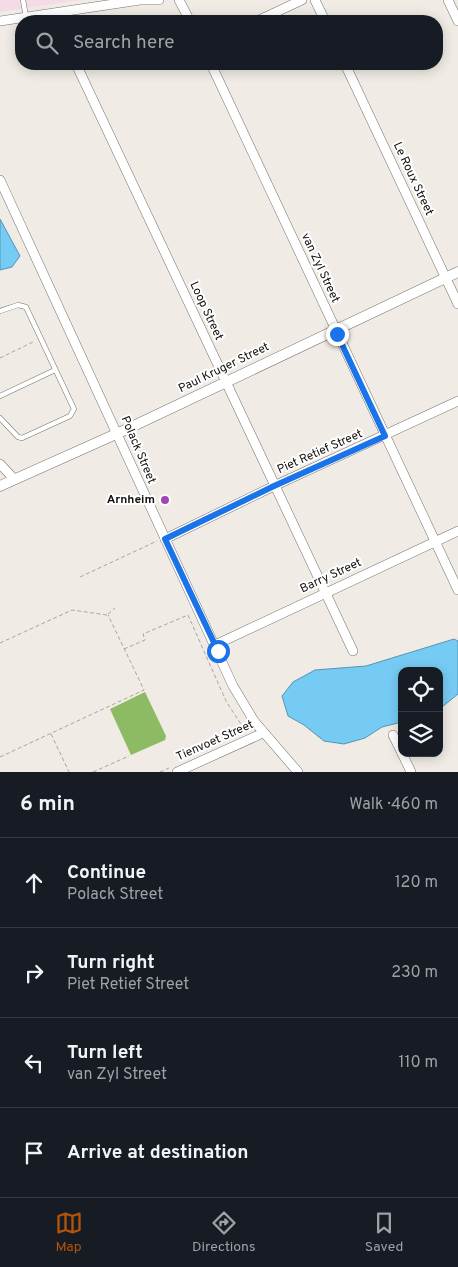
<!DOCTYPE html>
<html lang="en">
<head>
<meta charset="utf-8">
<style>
  :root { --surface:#171b24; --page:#20242c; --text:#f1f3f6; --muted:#9ea1a6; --line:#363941; --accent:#b45309 }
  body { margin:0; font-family:Overpass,sans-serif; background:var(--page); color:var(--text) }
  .controls { position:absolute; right:15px; bottom:15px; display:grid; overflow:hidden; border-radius:10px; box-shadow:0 2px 12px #0003 }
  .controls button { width:45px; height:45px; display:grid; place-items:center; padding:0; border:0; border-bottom:1px solid var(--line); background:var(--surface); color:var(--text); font:25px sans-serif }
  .stop { position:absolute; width:15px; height:15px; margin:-11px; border:4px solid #1a73e8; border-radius:50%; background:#fff }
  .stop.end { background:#1a73e8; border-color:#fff; box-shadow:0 1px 5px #0008 }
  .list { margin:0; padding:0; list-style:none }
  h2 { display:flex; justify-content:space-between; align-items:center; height:65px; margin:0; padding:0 20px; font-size:21px }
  h2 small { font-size:16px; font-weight:400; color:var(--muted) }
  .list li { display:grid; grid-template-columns:32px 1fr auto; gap:15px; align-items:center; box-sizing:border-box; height:90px; padding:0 20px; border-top:1px solid var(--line) }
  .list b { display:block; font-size:19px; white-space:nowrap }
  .list p { margin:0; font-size:16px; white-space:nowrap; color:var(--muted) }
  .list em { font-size:16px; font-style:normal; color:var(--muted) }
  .icon { flex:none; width:28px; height:28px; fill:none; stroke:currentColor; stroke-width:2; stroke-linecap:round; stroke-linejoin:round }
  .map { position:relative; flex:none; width:458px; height:772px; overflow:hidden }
  .search { position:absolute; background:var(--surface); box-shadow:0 2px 12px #0003; left:15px; right:15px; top:15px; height:55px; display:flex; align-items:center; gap:12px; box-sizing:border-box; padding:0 18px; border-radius:20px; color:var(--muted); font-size:19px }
  .sheet { height:425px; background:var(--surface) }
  nav { display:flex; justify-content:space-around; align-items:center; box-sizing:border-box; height:70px; border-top:1px solid var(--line); background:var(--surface); font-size:14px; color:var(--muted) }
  nav a { display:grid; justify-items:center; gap:2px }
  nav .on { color:var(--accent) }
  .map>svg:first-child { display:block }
  .medical { fill:#f4dbe5 }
  .forest { fill:#8dbb63 }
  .water { fill:#76cbf5; stroke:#5893b0 }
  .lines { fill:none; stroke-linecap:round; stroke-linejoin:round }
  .service-casing { stroke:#76726c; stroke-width:5.5 }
  .minor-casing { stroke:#76726c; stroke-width:10 }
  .tertiary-casing { stroke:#76726c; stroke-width:11 }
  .path { stroke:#a8a49f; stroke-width:1; stroke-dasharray:4 2.5; stroke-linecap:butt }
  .service { stroke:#fff; stroke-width:4.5 }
  .minor { stroke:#fff; stroke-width:9 }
  .tertiary { stroke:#fff; stroke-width:10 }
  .route { stroke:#1a73e8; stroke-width:6 }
  .poi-dot { fill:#9e47b3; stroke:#fff; stroke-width:2 }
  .labels { text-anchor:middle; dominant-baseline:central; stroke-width:4; stroke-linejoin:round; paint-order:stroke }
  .street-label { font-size:12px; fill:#12100e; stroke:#fff }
  .poi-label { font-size:12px; font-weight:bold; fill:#12100e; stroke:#fff; text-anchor:end }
</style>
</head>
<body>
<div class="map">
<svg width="458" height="772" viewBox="0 0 458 772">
  <rect width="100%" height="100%" fill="#f0ece5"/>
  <!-- medical -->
  <path class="medical" d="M0 0H80L0 12Z"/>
  <!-- forest -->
  <path class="forest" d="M145 692 166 736 165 740 131 755 110 709Z"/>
  <!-- water -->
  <g class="water">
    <path d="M0 219 20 256 12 267 0 270Z"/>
    <path d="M454 639 458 641V694L442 707 439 708V671H402V722L382 727 365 738 344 744 324 741 304 725 288 716 282 696 293 682 315 670 366 666Z"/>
  </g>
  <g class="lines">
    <defs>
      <g id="service">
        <path d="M23 0 26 17"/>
        <path d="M0 311 18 305 26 307 74 409 70 416 22 438 18 437 0 418"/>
        <path d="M0 396 55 370"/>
      </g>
      <g id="minor">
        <path d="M179 0 190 21"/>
        <path d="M315 0 325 21"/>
        <path d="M448 0 458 21"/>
        <path d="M0 21 140 0H159"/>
        <path d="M257 21 302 0"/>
        <path d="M76 64 353 651"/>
        <path d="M211 64 458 590"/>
        <path d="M345 64 458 304"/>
        <path d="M0 180 233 686 254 721 298 772"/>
        <path d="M0 464 14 479"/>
        <path d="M165 539 274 486 458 401"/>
        <path d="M215 645 458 531"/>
        <path d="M393 735 402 753"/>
        <path d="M402 753 411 772"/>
        <path d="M177 772 263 733"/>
      </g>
      <path id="tertiary" d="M0 486 125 430 458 272"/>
    </defs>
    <!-- service casing -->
    <use href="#service" class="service-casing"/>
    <!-- minor casing -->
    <use href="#minor" class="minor-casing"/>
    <!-- tertiary casing -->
    <use href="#tertiary" class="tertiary-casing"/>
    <!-- path -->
    <g class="path">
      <path d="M0 358 35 341"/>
      <path d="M80 577 157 541"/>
      <path d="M108 614 115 608"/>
      <path d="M0 643 72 610 107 615"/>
      <path d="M124 649 145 640 143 634 188 615 226 701 246 732"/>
      <path d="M51 734 69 772"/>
      <path d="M0 757 144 690 108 615"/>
      <path d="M93 772 129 756"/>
      <path d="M160 772 169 768"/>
    </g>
    <!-- service -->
    <use href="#service" class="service"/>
    <!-- minor -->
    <use href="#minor" class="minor"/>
    <!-- tertiary -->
    <use href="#tertiary" class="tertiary"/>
  </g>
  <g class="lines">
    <!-- route -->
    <path class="route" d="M218 651 165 539 274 486 385 436 337 334"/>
  </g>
  <!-- markers -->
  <circle class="poi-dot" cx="165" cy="500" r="5"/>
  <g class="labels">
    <!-- street labels -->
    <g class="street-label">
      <text transform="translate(413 179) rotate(65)">Le Roux Street</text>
      <text transform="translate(320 268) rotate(65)">van Zyl Street</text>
      <text transform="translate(206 311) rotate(65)">Loop Street</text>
      <text transform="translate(224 368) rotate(-26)">Paul Kruger Street</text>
      <text transform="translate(138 450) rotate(67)">Polack Street</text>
      <text transform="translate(320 452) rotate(-24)">Piet Retief Street</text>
      <text transform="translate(331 576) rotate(-25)">Barry Street</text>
      <text transform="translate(215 741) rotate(-24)">Tienvoet Street</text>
    </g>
    <!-- poi labels -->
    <g class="poi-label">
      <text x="155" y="500">Arnheim</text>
    </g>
  </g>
</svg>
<div class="controls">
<button><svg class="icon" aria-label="locate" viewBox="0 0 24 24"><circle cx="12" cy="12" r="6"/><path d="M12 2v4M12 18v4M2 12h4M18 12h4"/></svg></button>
<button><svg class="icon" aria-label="layers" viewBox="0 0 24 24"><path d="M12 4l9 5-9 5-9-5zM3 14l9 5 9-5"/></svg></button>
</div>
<div class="stop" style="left:218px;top:651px"></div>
<div class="stop end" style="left:337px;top:334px"></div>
<div class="search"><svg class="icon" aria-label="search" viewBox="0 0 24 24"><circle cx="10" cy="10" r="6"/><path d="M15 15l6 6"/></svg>Search here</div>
</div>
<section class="sheet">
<h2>6 min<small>Walk · 460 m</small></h2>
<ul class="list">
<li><svg class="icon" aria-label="ahead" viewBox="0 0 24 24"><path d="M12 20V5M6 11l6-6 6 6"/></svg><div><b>Continue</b><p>Polack Street</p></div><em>120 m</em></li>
<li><svg class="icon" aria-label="right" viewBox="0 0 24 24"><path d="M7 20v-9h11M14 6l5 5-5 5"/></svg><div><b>Turn right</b><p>Piet Retief Street</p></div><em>230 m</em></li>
<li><svg class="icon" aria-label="left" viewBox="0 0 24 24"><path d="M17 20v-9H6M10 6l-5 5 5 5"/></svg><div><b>Turn left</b><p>van Zyl Street</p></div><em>110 m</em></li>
<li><svg class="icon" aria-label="arrive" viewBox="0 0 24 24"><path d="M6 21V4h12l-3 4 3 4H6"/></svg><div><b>Arrive at destination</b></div></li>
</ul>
</section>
<nav>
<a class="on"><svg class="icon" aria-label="map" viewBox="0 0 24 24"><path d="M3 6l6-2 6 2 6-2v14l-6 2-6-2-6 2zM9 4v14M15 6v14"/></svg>Map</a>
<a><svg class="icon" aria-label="directions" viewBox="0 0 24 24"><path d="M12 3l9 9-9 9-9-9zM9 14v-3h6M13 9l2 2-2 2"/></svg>Directions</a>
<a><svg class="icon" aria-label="saved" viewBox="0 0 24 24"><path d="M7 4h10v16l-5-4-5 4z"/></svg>Saved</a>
</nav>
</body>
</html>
